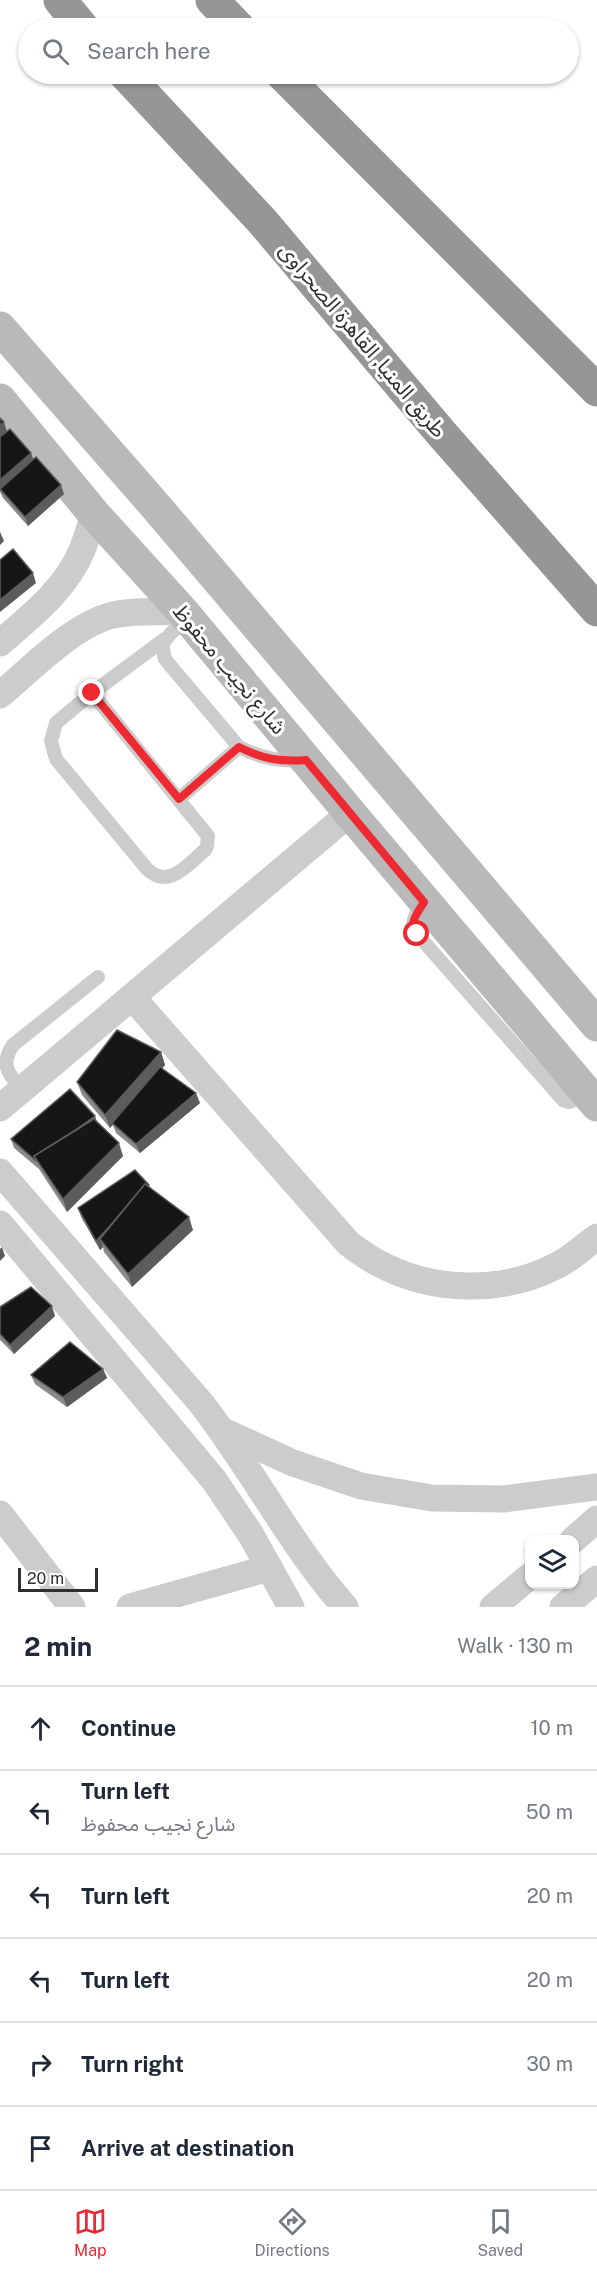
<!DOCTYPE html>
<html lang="en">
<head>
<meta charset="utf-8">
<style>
  :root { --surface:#fff; --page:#f6f6f7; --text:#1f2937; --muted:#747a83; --line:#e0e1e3; --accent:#ed2931 }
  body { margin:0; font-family:"Public Sans","Noto Sans Arabic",sans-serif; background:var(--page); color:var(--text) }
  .controls { position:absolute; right:18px; bottom:18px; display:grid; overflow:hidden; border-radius:12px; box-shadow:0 2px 4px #0004 }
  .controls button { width:54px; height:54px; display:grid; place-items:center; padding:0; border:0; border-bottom:2px solid var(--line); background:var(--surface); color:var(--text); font:30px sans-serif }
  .scale { position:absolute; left:18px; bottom:15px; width:80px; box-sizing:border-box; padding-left:6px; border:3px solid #2f2f2f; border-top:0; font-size:16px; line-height:21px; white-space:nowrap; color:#2f2f2f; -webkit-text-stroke:4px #fff; paint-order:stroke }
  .stop { position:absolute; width:18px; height:18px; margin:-14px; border:4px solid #ed2931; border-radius:50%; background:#fff }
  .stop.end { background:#ed2931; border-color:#fff; box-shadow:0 2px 6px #0008 }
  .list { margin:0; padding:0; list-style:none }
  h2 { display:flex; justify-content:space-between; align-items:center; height:78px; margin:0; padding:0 24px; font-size:26px }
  h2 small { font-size:20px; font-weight:400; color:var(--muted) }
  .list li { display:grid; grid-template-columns:39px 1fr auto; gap:18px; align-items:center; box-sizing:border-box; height:84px; padding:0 24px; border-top:2px solid var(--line) }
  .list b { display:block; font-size:22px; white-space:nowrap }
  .list p { margin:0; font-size:20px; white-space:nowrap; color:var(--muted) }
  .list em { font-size:20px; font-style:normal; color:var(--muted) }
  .icon { flex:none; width:33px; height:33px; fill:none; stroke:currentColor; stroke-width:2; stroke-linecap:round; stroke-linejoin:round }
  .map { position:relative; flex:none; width:597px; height:1607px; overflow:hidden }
  .search { position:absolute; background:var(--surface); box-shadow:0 2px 4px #0004; left:18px; right:18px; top:18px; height:66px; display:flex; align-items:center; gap:15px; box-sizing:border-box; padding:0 21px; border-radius:33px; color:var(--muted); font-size:22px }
  .sheet { height:582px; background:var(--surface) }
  nav { display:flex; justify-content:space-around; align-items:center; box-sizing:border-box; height:84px; border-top:2px solid var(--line); background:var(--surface); font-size:16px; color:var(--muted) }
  nav a { display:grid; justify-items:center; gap:3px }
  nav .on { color:var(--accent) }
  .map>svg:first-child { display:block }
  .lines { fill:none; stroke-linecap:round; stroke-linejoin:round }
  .lane { stroke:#ccc; stroke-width:14 }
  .street { stroke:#ccc; stroke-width:27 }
  .secondary { stroke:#b9b9b9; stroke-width:33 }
  .highway { stroke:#969696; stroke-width:33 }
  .wall { fill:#8a8a8a }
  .shaded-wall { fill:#5c5c5c }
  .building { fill:#161616; stroke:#5c5c5c; stroke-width:1.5 }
  .route { stroke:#ed2931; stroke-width:8 }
  .labels { text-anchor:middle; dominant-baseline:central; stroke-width:6; stroke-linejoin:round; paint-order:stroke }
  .street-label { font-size:21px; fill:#2f2f2f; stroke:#fff }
</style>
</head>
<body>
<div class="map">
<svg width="597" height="1607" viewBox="0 0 597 1607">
  <rect width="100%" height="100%" fill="#fff"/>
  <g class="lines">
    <!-- lane -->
    <g class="lane">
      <path d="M188 618 170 634 162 645 165 659 169 664 239 747C261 758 280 762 304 760"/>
      <path d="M92 693 208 836 207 846 205 850C187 865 169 890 147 869L56 759 51 741 56 723 92 693 165 639"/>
      <path d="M179 799 239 747"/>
      <path d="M424 901C418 912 408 922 417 934L563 1100 569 1102 587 1094"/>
      <path d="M22 1090C8 1074 0 1064 13 1045L98 977"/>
    </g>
    <!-- street -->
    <g class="street">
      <path d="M0 643C31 616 66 589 82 550 87 538 90 526 94 514"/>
      <path d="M0 695C32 668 73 625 113 615 136 610 160 612 183 612"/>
      <path d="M132 997 349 1244C359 1251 369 1259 380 1264 433 1292 502 1294 556 1266 571 1259 584 1246 597 1237"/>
      <path d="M0 1108 350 813"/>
      <path d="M0 1172 201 1403C252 1469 290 1544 345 1607"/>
      <path d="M0 1224 214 1480 251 1535 291 1607"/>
      <path d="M223 1431 293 1463 361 1486 432 1498 504 1499 597 1487"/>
      <path d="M0 1514 72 1607"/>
      <path d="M573 1540 597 1519"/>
      <path d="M130 1607 269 1568"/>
      <path d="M493 1607 530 1576"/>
      <path d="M563 1607 597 1579"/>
    </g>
    <!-- secondary -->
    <g class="secondary">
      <path d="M0 328 152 502 597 1025"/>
      <path d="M0 400 94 514 183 612 350 813 597 1105"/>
    </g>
    <!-- highway -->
    <g class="highway">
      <path d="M60 0 83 28"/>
      <path d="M212 0 239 28"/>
      <path d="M125 74 262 221 442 434 597 610"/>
      <path d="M282 74 597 390"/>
    </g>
  </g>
  <!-- wall -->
  <g class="wall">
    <path d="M0 418 7 431 31 453 33 459 64 494 28 526 3 498 0 492Z"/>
    <path d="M161 1052 165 1065 162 1069 200 1103 140 1153 116 1133 113 1125 110 1128 82 1095 77 1082Z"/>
    <path d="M97 1122 123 1156 67 1212 39 1169 14 1148 11 1139Z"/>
    <path d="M150 1187 193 1230 132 1287 104 1252 103 1247 100 1250 81 1217 78 1208Z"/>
    <path d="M0 1307 55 1316 14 1354 0 1340Z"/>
    <path d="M103 1369 107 1378 67 1407 35 1384 31 1375Z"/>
  </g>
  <!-- shaded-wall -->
  <g class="shaded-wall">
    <path d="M4 422 7 432 0 438V426Z"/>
    <path d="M31 453 34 462 0 490V480Z"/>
    <path d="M61 485 64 494 28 526 25 517Z"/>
    <path d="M0 532 4 541 0 545Z"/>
    <path d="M33 573 36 583 0 612V600Z"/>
    <path d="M161 1052 165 1065 110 1128 105 1115Z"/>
    <path d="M196 1093 200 1103 140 1153 136 1144Z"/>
    <path d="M95 1116 98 1125 36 1159Z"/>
    <path d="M119 1143 123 1156 67 1212 63 1199Z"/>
    <path d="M149 1185 152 1194 100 1239 103 1247 100 1250 96 1241Z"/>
    <path d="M189 1217 193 1230 132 1287 128 1274Z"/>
    <path d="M2 1247 5 1256 0 1261V1249Z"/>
    <path d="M52 1306 55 1316 14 1354 10 1345Z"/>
    <path d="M103 1369 107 1378 67 1407 63 1397Z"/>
  </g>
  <!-- building -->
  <g class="building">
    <path d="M0 418 4 422 0 426Z"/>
    <path d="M10 429 31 453 0 480V437Z"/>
    <path d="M36 457 61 485 25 517 0 489Z"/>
    <path d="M13 549 33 573 0 600V560Z"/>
    <path d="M117 1030 161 1052 105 1115 77 1082Z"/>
    <path d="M160 1067 196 1093 136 1144 112 1123Z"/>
    <path d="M70 1089 95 1116 74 1131 34 1156 35 1160 11 1139Z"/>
    <path d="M94 1119 119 1143 63 1199 34 1156Z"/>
    <path d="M135 1170 149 1185 148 1186 145 1184 109 1227 96 1241 78 1208Z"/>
    <path d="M145 1184 189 1217 128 1274 100 1239Z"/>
    <path d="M31 1287 52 1306 10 1345 0 1334V1307Z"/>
    <path d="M70 1342 103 1369 63 1397 31 1375Z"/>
  </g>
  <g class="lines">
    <!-- route -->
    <path class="route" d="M92 693 179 799 239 747C262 759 281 762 306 760L424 902C418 913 408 922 417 934"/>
  </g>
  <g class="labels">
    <!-- street labels -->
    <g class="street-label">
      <text transform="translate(363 340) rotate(50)">طريق المنيا, القاهرة الصحراوى</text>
      <text transform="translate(230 669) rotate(50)">شارع نجيب محفوظ</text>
    </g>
  </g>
</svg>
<div class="controls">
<button><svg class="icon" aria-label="layers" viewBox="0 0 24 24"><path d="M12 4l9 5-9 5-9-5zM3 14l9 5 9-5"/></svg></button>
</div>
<div class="scale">20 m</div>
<div class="stop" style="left:417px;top:934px"></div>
<div class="stop end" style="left:92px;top:693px"></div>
<div class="search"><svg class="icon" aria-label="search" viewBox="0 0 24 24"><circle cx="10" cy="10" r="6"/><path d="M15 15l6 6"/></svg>Search here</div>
</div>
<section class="sheet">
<h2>2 min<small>Walk · 130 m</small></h2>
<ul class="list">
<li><svg class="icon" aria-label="ahead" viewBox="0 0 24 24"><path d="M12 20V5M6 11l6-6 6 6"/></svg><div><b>Continue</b></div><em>10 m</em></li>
<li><svg class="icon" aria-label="left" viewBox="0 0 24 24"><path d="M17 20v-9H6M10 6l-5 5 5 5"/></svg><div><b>Turn left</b><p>شارع نجيب محفوظ</p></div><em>50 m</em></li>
<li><svg class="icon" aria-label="left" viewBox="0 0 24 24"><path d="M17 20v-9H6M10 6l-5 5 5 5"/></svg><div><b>Turn left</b></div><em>20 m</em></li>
<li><svg class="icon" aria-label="left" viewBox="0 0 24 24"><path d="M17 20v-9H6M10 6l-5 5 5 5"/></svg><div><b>Turn left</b></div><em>20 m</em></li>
<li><svg class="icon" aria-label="right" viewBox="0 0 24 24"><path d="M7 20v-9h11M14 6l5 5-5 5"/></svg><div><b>Turn right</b></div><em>30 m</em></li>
<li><svg class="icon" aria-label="arrive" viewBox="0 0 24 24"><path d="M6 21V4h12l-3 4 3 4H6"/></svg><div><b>Arrive at destination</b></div></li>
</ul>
</section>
<nav>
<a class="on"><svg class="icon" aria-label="map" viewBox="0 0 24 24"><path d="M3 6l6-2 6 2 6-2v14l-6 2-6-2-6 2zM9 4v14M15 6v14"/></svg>Map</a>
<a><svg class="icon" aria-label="directions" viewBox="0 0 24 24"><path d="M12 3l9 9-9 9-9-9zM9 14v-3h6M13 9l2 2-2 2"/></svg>Directions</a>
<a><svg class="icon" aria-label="saved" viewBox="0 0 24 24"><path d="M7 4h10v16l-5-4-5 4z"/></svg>Saved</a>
</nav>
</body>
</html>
